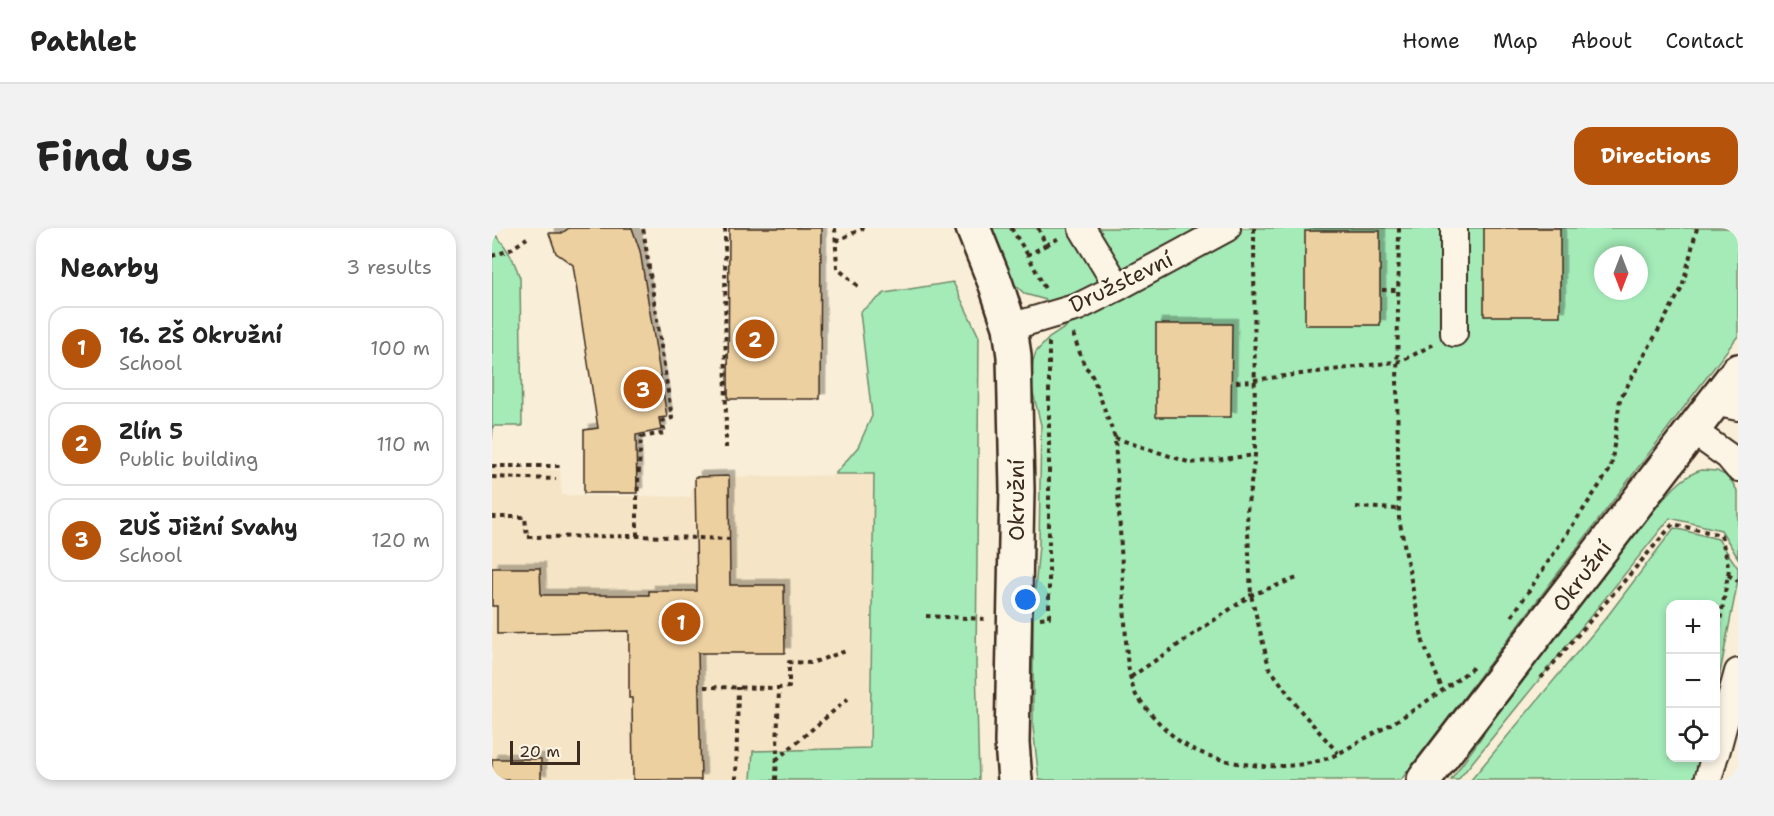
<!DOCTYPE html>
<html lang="en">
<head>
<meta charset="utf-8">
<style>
  :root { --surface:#fff; --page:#f2f2f2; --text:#222; --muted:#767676; --line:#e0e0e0; --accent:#b45309 }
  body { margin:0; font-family:"Shantell Sans",sans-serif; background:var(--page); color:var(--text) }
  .controls { position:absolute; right:18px; bottom:18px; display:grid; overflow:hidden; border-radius:12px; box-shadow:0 3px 9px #0003 }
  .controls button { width:54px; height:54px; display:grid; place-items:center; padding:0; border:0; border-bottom:2px solid var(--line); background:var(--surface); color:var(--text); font:30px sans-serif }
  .compass { position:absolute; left:1102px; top:18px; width:54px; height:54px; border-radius:50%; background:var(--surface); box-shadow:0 3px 9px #0003; rotate:180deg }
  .scale { position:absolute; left:18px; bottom:15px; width:70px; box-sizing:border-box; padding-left:6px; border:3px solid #3b2a1e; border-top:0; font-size:16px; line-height:21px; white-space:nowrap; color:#3b2a1e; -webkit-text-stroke:4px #fcf5e5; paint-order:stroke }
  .you { position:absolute; left:534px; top:372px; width:21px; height:21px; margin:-15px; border:4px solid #fff; border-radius:50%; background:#1a73e8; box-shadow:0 0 0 9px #1a73e833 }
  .badge { display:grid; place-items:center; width:39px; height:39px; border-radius:50%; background:var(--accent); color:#fff; font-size:20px; font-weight:700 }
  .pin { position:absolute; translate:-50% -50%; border:3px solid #fff; box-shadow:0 2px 6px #0006 }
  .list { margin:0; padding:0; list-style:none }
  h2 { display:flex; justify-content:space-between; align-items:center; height:78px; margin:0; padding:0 24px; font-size:26px }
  h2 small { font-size:20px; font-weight:400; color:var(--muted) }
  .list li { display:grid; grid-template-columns:39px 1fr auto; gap:18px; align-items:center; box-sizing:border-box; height:84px; margin:0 12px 12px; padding:0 12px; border:2px solid var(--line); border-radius:18px }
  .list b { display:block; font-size:22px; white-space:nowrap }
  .list p { margin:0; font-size:20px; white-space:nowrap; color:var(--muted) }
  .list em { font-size:20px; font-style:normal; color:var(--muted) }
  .icon { flex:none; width:33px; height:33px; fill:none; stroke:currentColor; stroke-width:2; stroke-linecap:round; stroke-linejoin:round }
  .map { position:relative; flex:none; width:1246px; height:552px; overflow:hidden; border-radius:18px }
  header { display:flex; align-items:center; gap:36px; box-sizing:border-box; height:84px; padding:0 30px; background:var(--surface); border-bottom:2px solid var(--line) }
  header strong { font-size:28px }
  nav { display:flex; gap:33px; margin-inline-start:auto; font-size:21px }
  .intro { display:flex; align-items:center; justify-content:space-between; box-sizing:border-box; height:144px; padding:0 36px }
  h1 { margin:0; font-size:42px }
  .button { padding:15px 27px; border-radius:18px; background:var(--accent); color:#fff; font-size:21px; font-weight:700 }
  main { display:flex; gap:36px; padding:0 36px }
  aside { flex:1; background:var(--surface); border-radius:18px; box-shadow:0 3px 9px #0003 }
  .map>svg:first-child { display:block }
  .built { fill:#f5e5c6 }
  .green { fill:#a4ebb8; stroke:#708a6b; stroke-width:1.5; fill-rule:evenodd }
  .building { fill:#edd0a0; stroke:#3b2a1e; stroke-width:1.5; filter:url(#shadow) }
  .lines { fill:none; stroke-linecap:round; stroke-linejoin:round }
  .street-casing { stroke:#3b2a1e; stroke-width:30 }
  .secondary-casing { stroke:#3b2a1e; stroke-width:38 }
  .path { stroke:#3b2a1e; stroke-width:4; stroke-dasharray:4.5 4.5; stroke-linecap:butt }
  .street { stroke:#fcf5e5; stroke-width:26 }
  .secondary { stroke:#fcf5e5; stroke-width:33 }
  .labels { text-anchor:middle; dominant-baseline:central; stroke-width:5; stroke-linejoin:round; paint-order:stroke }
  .street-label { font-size:22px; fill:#3b2a1e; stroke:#fcf5e5 }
</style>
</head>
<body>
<header>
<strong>Pathlet</strong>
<nav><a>Home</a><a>Map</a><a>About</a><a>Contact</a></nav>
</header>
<div class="intro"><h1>Find us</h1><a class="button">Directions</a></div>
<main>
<aside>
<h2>Nearby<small>3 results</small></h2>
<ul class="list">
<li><span class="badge">1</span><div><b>16. ZŠ Okružní</b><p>School</p></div><em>100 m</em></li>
<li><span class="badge">2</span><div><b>Zlín 5</b><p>Public building</p></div><em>110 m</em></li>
<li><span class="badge">3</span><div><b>ZUŠ Jižní Svahy</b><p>School</p></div><em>120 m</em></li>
</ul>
</aside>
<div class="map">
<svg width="1246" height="552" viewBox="0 0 1246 552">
  <defs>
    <filter id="shadow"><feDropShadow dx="5.5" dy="-5.5" stdDeviation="0" flood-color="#0004"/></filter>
  </defs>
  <rect width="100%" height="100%" fill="#f9eed7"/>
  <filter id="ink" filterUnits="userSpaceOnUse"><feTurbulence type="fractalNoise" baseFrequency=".0167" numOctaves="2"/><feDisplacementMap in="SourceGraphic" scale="12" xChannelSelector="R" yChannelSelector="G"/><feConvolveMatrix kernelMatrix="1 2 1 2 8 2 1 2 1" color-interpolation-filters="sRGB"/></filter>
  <g filter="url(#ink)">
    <!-- built -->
    <path class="built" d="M0 240 68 242 70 267 198 269 203 249 382 247 376 520 261 523 259 552H0Z"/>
    <!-- green -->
    <g class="green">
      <path d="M497 0H1246V108L909 552H547L541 499V385L547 317 549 197 539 156 541 133 544 124 557 110 574 99 554 72 533 66 521 55 514 44ZM1111 27H1147V63H1111Z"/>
      <path d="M0 3C14 17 22 31 28 50L30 198H1L0 212Z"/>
      <path d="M461 54 487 109 484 436 487 552H259L261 523 378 520 382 246H343L366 219 380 188 368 84 393 65Z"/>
      <path d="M1209 242 1225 243 1233 247 1240 254 1246 264V330L1229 302 1178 290 966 552H959L1007 484 1161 283C1175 268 1188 249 1209 242Z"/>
      <path d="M1182 300 1226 311 1246 340V352L1224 465V376H1178V530H1213L1207 552H979L1117 386Z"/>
    </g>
    <!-- building -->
    <g class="building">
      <path d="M77 0H140L148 23 175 189 167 190 169 202 144 207 145 265H92V202L106 200 81 37 64 25 57 5H70Z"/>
      <path d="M237 0H329L328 171H236Z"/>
      <rect x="992" y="0" width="76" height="88"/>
      <rect x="813" y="3" width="75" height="94"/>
      <path d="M664 96H740L739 189H664Z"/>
      <path d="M237 248 238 357H292L293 425H206L209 552H141L140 470H137V403L5 406V378H0V340H48L49 367H157V363H205L203 249Z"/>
      <rect x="0" y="531" width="49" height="21"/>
    </g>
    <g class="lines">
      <defs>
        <g id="street">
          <path d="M590 0 626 59"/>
          <path d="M518 99 586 79 626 59 735 0"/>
          <path d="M962 105V0"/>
          <path d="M1222 174 1246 179"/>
          <path d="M1201 203 1236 228 1246 240"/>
          <path d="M1224 525 1246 444"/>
          <path d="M1216 552 1222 530"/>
        </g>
        <g id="secondary">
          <path d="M481 0 504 57 518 99 522 128 525 262 520 515 523 552"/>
          <path d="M932 552 1246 143"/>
        </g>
      </defs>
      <!-- street casing -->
      <use href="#street" class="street-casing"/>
      <!-- secondary casing -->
      <use href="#secondary" class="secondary-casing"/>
      <!-- path -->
      <g class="path">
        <path d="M233 0 234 220"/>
        <path d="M343 0 345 40 367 59"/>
        <path d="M519 0 536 27"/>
        <path d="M546 0 554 17 536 27 554 63"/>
        <path d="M762 0 763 227 755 283 759 367 777 439 807 481 846 525"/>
        <path d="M907 0 905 160 907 290 931 414 951 463"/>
        <path d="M344 13 372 0"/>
        <path d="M554 17 569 9"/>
        <path d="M0 28 18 22 35 10"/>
        <path d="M890 62H907"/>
        <path d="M581 106 593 139 599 144 623 210 635 430C637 442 639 458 645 469 648 473 652 476 654 480 664 492 677 506 690 515 727 539 795 545 836 530 847 526 858 519 868 513 909 492 947 466 983 438"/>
        <path d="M762 152 910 133 942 116"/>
        <path d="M744 154 762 153"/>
        <path d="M623 210 699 235 763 227"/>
        <path d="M0 238H68"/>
        <path d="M0 249 64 251"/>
        <path d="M864 279 906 281"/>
        <path d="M0 289H33L35 309 145 308 238 311"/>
        <path d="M145 308V270L149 209 173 205 170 193 180 190 151 0"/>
        <path d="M1236 347 1246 353"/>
        <path d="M434 388 495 391"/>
        <path d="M1020 388 1119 240 1128 171 1190 60 1205 0"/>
        <path d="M548 390 557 389V115L559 113"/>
        <path d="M639 449 759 367 805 350"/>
        <path d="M1049 450 1181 296 1229 307 1237 341 1224 417"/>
        <path d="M212 459 287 460"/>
        <path d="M284 532 358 469"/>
        <path d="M244 552 246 459"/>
        <path d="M284 552 287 460 297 459V434L319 435 354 423"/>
      </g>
      <!-- street -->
      <use href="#street" class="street"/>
      <!-- secondary -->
      <use href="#secondary" class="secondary"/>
    </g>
  </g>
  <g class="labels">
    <!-- street labels -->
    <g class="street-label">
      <text transform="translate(629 54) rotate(-26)">Družstevní</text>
      <text transform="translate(524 272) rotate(-90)">Okružní</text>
      <text transform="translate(1090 348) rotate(-53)">Okružní</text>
    </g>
  </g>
</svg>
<div class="controls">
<button>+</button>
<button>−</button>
<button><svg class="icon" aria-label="locate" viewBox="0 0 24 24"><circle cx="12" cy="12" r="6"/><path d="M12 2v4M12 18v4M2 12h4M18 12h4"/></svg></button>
</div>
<svg class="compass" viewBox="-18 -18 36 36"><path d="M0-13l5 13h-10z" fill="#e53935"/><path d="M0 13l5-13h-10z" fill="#767676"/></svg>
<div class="scale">20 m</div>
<div class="you"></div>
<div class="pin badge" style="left:189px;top:394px">1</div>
<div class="pin badge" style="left:263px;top:111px">2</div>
<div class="pin badge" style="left:151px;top:161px">3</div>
</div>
</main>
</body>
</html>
